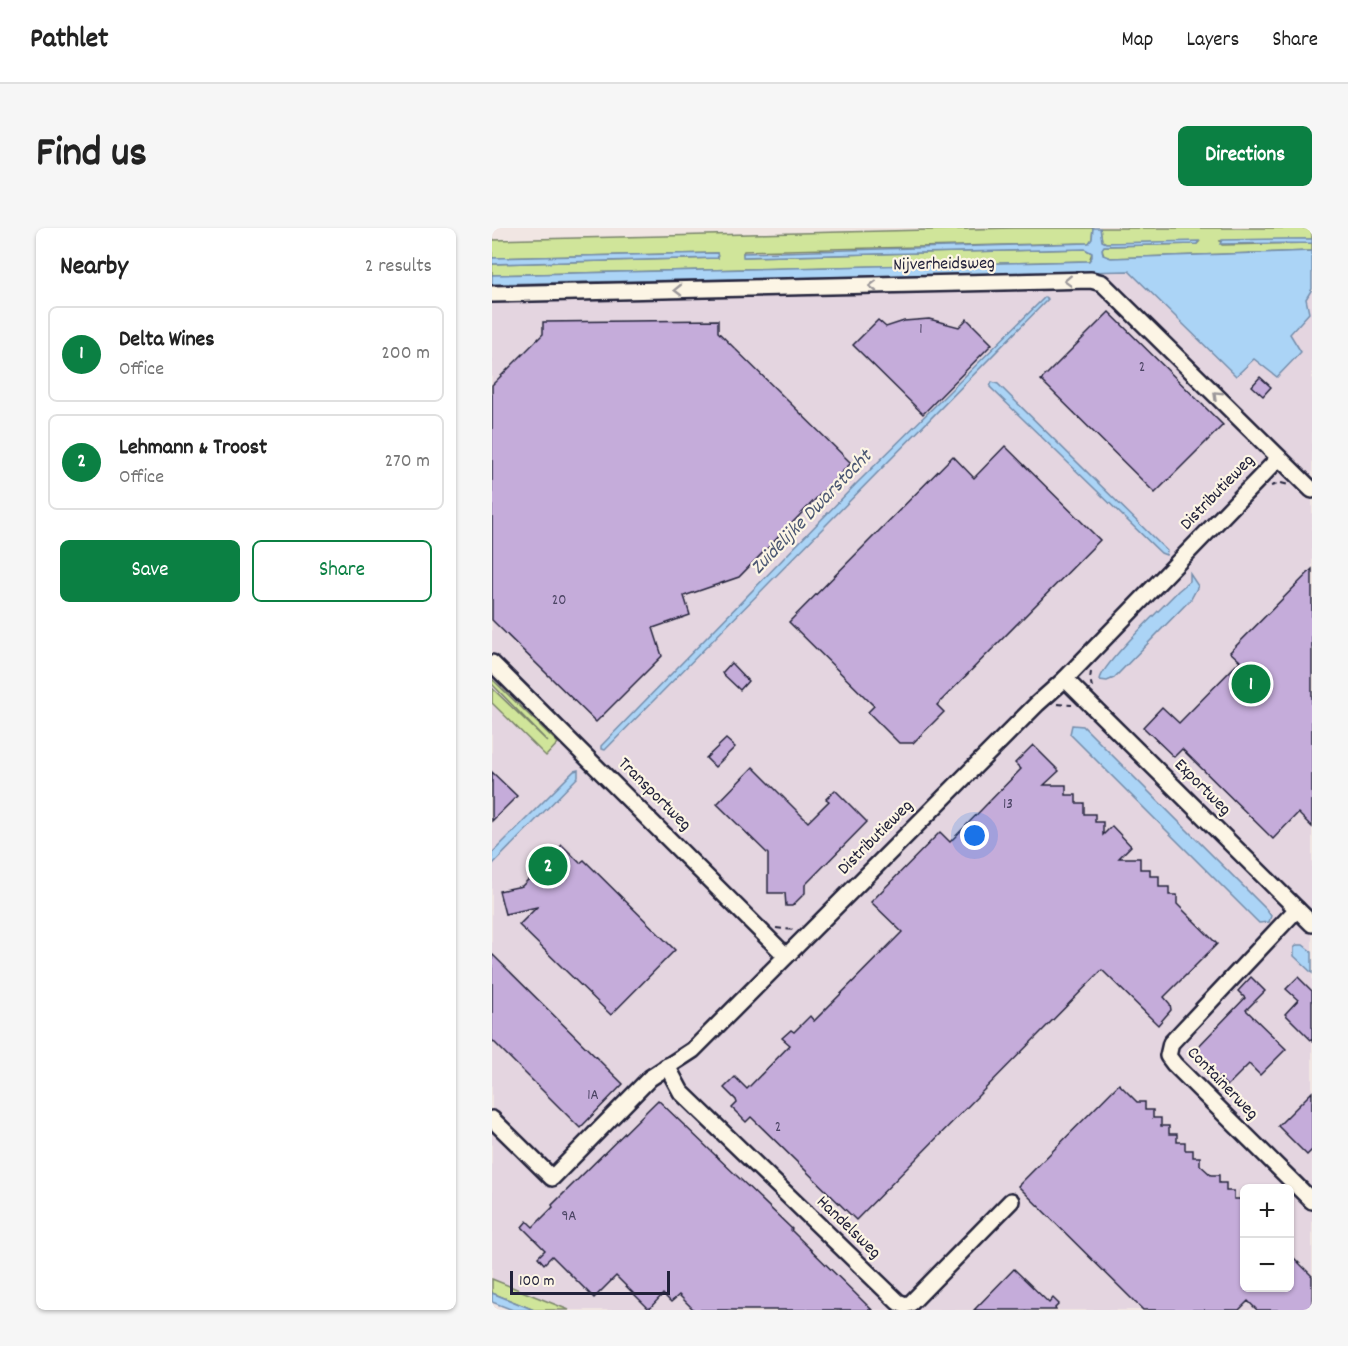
<!DOCTYPE html>
<html lang="en">
<head>
<meta charset="utf-8">
<style>
  :root { --surface:#fff; --page:#f6f6f6; --text:#222; --muted:#767676; --line:#e0e0e0; --accent:#0b8043 }
  body { margin:0; font-family:Dekko,sans-serif; background:var(--page); color:var(--text) }
  .controls { position:absolute; right:18px; bottom:18px; display:grid; overflow:hidden; border-radius:9px; box-shadow:0 2px 4px #0004 }
  .controls button { width:54px; height:54px; display:grid; place-items:center; padding:0; border:0; border-bottom:2px solid var(--line); background:var(--surface); color:var(--text); font:30px sans-serif }
  .scale { position:absolute; left:18px; bottom:15px; width:160px; box-sizing:border-box; padding-left:6px; border:3px solid #22223b; border-top:0; font-size:16px; line-height:21px; white-space:nowrap; color:#22223b; -webkit-text-stroke:4px #fcf5e5; paint-order:stroke }
  .you { position:absolute; left:483px; top:608px; width:21px; height:21px; margin:-15px; border:4px solid #fff; border-radius:50%; background:#1a73e8; box-shadow:0 0 0 9px #1a73e833 }
  .badge { display:grid; place-items:center; width:39px; height:39px; border-radius:50%; background:var(--accent); color:#fff; font-size:20px; font-weight:700 }
  .pin { position:absolute; translate:-50% -50%; border:3px solid #fff; box-shadow:0 2px 6px #0006 }
  .list { margin:0; padding:0; list-style:none }
  h2 { display:flex; justify-content:space-between; align-items:center; height:78px; margin:0; padding:0 24px; font-size:26px }
  h2 small { font-size:20px; font-weight:400; color:var(--muted) }
  .list li { display:grid; grid-template-columns:39px 1fr auto; gap:18px; align-items:center; box-sizing:border-box; height:96px; margin:0 12px 12px; padding:0 12px; border:2px solid var(--line); border-radius:9px }
  .list b { display:block; font-size:22px; white-space:nowrap }
  .list p { margin:0; font-size:20px; white-space:nowrap; color:var(--muted) }
  .list em { font-size:20px; font-style:normal; color:var(--muted) }
  .actions { display:flex; gap:12px; padding:18px 24px }
  .actions a { flex:1; padding:14px 0; border:2px solid var(--accent); border-radius:9px; text-align:center; font-size:21px; color:var(--accent) }
  .actions .main { background:var(--accent); color:#fff }
  .map { position:relative; flex:none; width:820px; height:1082px; overflow:hidden; border-radius:9px }
  header { display:flex; align-items:center; gap:36px; box-sizing:border-box; height:84px; padding:0 30px; background:var(--surface); border-bottom:2px solid var(--line) }
  header strong { font-size:28px }
  nav { display:flex; gap:33px; margin-inline-start:auto; font-size:21px }
  .intro { display:flex; align-items:center; justify-content:space-between; box-sizing:border-box; height:144px; padding:0 36px }
  h1 { margin:0; font-size:42px }
  .button { padding:15px 27px; border-radius:9px; background:var(--accent); color:#fff; font-size:21px; font-weight:700 }
  main { display:flex; gap:36px; padding:0 36px }
  aside { flex:1; background:var(--surface); border-radius:9px; box-shadow:0 2px 4px #0004 }
  .map>svg:first-child { display:block }
  .built { fill:#e4d5e0; fill-rule:evenodd }
  .green { fill:#d0e59a; stroke:#79846a; stroke-width:1.5 }
  .water { fill:#abd4f6; stroke:#748dab; stroke-width:1.5 }
  .building { fill:#c5acda; stroke:#22223b; stroke-width:1.5 }
  .lines { fill:none; stroke-linecap:round; stroke-linejoin:round }
  .minor-casing { stroke:#22223b; stroke-width:20 }
  .path { stroke:#22223b; stroke-width:2; stroke-dasharray:6 4.5; stroke-linecap:butt }
  .minor { stroke:#fcf5e5; stroke-width:15 }
  .oneway { stroke:#9a9698 }
  .labels { text-anchor:middle; dominant-baseline:central; stroke-width:4.5; stroke-linejoin:round; paint-order:stroke }
  .number-label { font-size:15px; fill:#4b4463 }
  .street-label { font-size:18px; fill:#22223b; stroke:#fcf5e5 }
  .water-label { font-size:20px; font-style:italic; fill:#4b5773; stroke:#fcf5e5 }
</style>
</head>
<body>
<header>
<strong>Pathlet</strong>
<nav><a>Map</a><a>Layers</a><a>Share</a></nav>
</header>
<div class="intro"><h1>Find us</h1><a class="button">Directions</a></div>
<main>
<aside>
<h2>Nearby<small>2 results</small></h2>
<ul class="list">
<li><span class="badge">1</span><div><b>Delta Wines</b><p>Office</p></div><em>200 m</em></li>
<li><span class="badge">2</span><div><b>Lehmann &amp; Troost</b><p>Office</p></div><em>270 m</em></li>
</ul>
<div class="actions"><a class="main">Save</a><a>Share</a></div>
</aside>
<div class="map">
<svg width="820" height="1082" viewBox="0 0 820 1082">
  <rect width="100%" height="100%" fill="#f1e6e3"/>
  <filter id="ink" filterUnits="userSpaceOnUse"><feTurbulence type="fractalNoise" baseFrequency=".0167" numOctaves="2"/><feDisplacementMap in="SourceGraphic" scale="12" xChannelSelector="R" yChannelSelector="G"/><feConvolveMatrix kernelMatrix="1 2 1 2 8 2 1 2 1" color-interpolation-filters="sRGB"/></filter>
  <g filter="url(#ink)">
    <!-- built -->
    <path class="built" d="M820 26V1082H36L0 1068V48L636 33ZM752 960H798V1060H752Z"/>
    <!-- green -->
    <g class="green">
      <path d="M521 0H601L600 11 597 15 252 23 251 25 252 29 593 21 600 25 597 33 517 35 0 47V36L226 30 225 25 0 30V12Z"/>
      <path d="M608 0H820V11L728 13 730 17 820 15V23L619 30 612 29 610 20 612 18 705 16 707 14 614 15 610 13Z"/>
      <path d="M0 451 66 515 54 528 0 475V460L56 514 0 456Z"/>
      <path d="M0 1051 77 1082H42L0 1065Z"/>
    </g>
    <!-- water -->
    <g class="water">
      <path d="M601 0H608L610 13 614 15 707 13 705 16 612 18 610 21 611 27 619 30 820 23V61L814 71 817 85 798 106 809 124 785 149 762 131 744 148 637 43 0 56V47L597 33 600 29V25L593 21 251 29V25L597 15 600 11Z"/>
      <path d="M793 11H820V15L728 16 730 12Z"/>
      <path d="M225 25 226 30 0 36V30Z"/>
      <path d="M553 69 556 71 113 522 109 521V518L364 256Z"/>
      <path d="M500 154 506 156 675 323 674 327 669 325 498 159Z"/>
      <path d="M698 346 706 358 699 371 622 450 615 453 608 452C608 438 673 377 686 363L698 353Z"/>
      <path d="M580 497 591 498 774 681 779 688 777 694 767 695 578 506Z"/>
      <path d="M86 542V549L0 637V625L82 543Z"/>
      <path d="M805 717H811L820 724V745L802 728V720Z"/>
      <path d="M0 1065 42 1082H21L0 1074Z"/>
    </g>
    <!-- building -->
    <g class="building">
      <path d="M617 84 731 197 663 265 549 152Z"/>
      <path d="M437 91 467 99 475 91 500 116 431 186 361 117 386 92 394 99 412 93Z"/>
      <path d="M226 92V104L359 235 247 349 192 368 198 387 161 400 170 428 104 494 0 392V157L51 106V94Z"/>
      <path d="M768 149 779 159 771 168 760 158Z"/>
      <path d="M513 218 608 312 445 477 452 484 421 515H407L376 484 382 478 297 394 461 228 482 250Z"/>
      <path d="M820 341V599L806 585 781 611 690 521 682 529 651 499 670 479 687 495 748 433 738 424Z"/>
      <path d="M239 435 256 453 248 462 230 445Z"/>
      <path d="M234 511 243 519 223 539 214 530Z"/>
      <path d="M541 517 567 543 552 557H574V567H584V575H592V586H603V594H611V607L620 598 639 618 627 630H648V641H658V648H667V659H677V667H685V676L725 716 672 769 678 776 679 782 666 797 610 742 364 992 259 889 254 894 240 880 245 875 244 872 232 860 243 849 255 861 298 817 290 810 299 802 302 804 318 788 322 793 410 704 379 674 448 604 458 614 529 541 523 535Z"/>
      <path d="M261 539 316 594 337 573 334 571 343 562 375 594 313 657V665L300 678H294L293 665H276V626L225 576Z"/>
      <path d="M0 544 25 568 0 593Z"/>
      <path d="M70 617 88 635 92 632 183 722 119 787 27 697 45 679 13 686 7 663 30 658Z"/>
      <path d="M0 726 131 856 88 900 0 812Z"/>
      <path d="M759 749 773 763 754 782 794 821 768 847 757 836 735 858 701 824 753 770 746 763Z"/>
      <path d="M806 749 820 763V813L793 786 806 772 794 761Z"/>
      <path d="M627 856 645 874H653V882H661V890H669V898H677V906H685V914H693V922H701V929H708V937L719 947H727V955H734V963H742V971H750V979H753V1059H798V1026L820 1048V1082H765L756 1073 747 1082H651L526 958Z"/>
      <path d="M820 864V922L815 927 786 898Z"/>
      <path d="M166 872 300 1001 299 1002 380 1082H202L187 1067 179 1074 171 1066 157 1081 124 1048 102 1070 60 1028 52 1036 46 1029 53 1022 30 999 35 993 41 999 61 979 60 977Z"/>
      <path d="M522 1041 557 1075 561 1070 567 1076 563 1080 564 1082H482Z"/>
    </g>
    <g class="lines">
      <defs>
        <g id="minor">
          <path d="M0 66 599 52 610 55 820 262"/>
          <path d="M0 435 294 728"/>
          <path d="M573 451 820 696"/>
          <path d="M805 681 679 815 676 828 682 836 820 973"/>
          <path d="M175 838 189 864 406 1074 413 1077 419 1075 519 973"/>
          <path d="M0 891 60 950 158 850 201 822 545 476 573 451 787 230"/>
        </g>
      </defs>
      <!-- minor casing -->
      <use href="#minor" class="minor-casing"/>
      <!-- path -->
      <g class="path">
        <path d="M779 258 789 255 797 257"/>
        <path d="M599 444 598 451 600 459"/>
        <path d="M565 476 580 477"/>
        <path d="M284 700 302 702"/>
      </g>
      <!-- minor -->
      <use href="#minor" class="minor"/>
    </g>
    <!-- one-way arrows -->
    <defs><path id="oneway-chevron" d="M-2-3.5L2.5 0L-2 3.5" fill="none" stroke-width="1.6" stroke-linecap="round" stroke-linejoin="round" transform="scale(1.5)"/></defs>
    <g class="oneway">
      <use href="#oneway-chevron" transform="translate(576 53) rotate(178)"/>
      <use href="#oneway-chevron" transform="translate(381 58) rotate(179)"/>
      <use href="#oneway-chevron" transform="translate(186 62) rotate(179)"/>
      <use href="#oneway-chevron" transform="translate(725 167) rotate(-136)"/>
    </g>
  </g>
  <g class="labels">
    <!-- number labels -->
    <g class="number-label">
      <text x="429" y="102">1</text>
      <text x="650" y="140">2</text>
      <text x="67" y="373">20</text>
      <text x="516" y="577">13</text>
      <text x="101" y="868">1A</text>
      <text x="286" y="900">2</text>
      <text x="77" y="989">9A</text>
    </g>
    <!-- street labels -->
    <g class="street-label">
      <text transform="translate(452 37) rotate(-1)">Nijverheidsweg</text>
      <text transform="translate(726 265) rotate(-46)">Distributieweg</text>
      <text transform="translate(710 560) rotate(45)">Exportweg</text>
      <text transform="translate(162 567) rotate(45)">Transportweg</text>
      <text transform="translate(384 610) rotate(-45)">Distributieweg</text>
      <text transform="translate(730 856) rotate(46)">Containerweg</text>
      <text transform="translate(356 1000) rotate(44)">Handelsweg</text>
    </g>
    <!-- water labels -->
    <g class="water-label">
      <text transform="translate(320 285) rotate(-46)">Zuidelijke Dwarstocht</text>
    </g>
  </g>
</svg>
<div class="controls">
<button>+</button>
<button>−</button>
</div>
<div class="scale">100 m</div>
<div class="you"></div>
<div class="pin badge" style="left:759px;top:456px">1</div>
<div class="pin badge" style="left:56px;top:638px">2</div>
</div>
</main>
</body>
</html>
